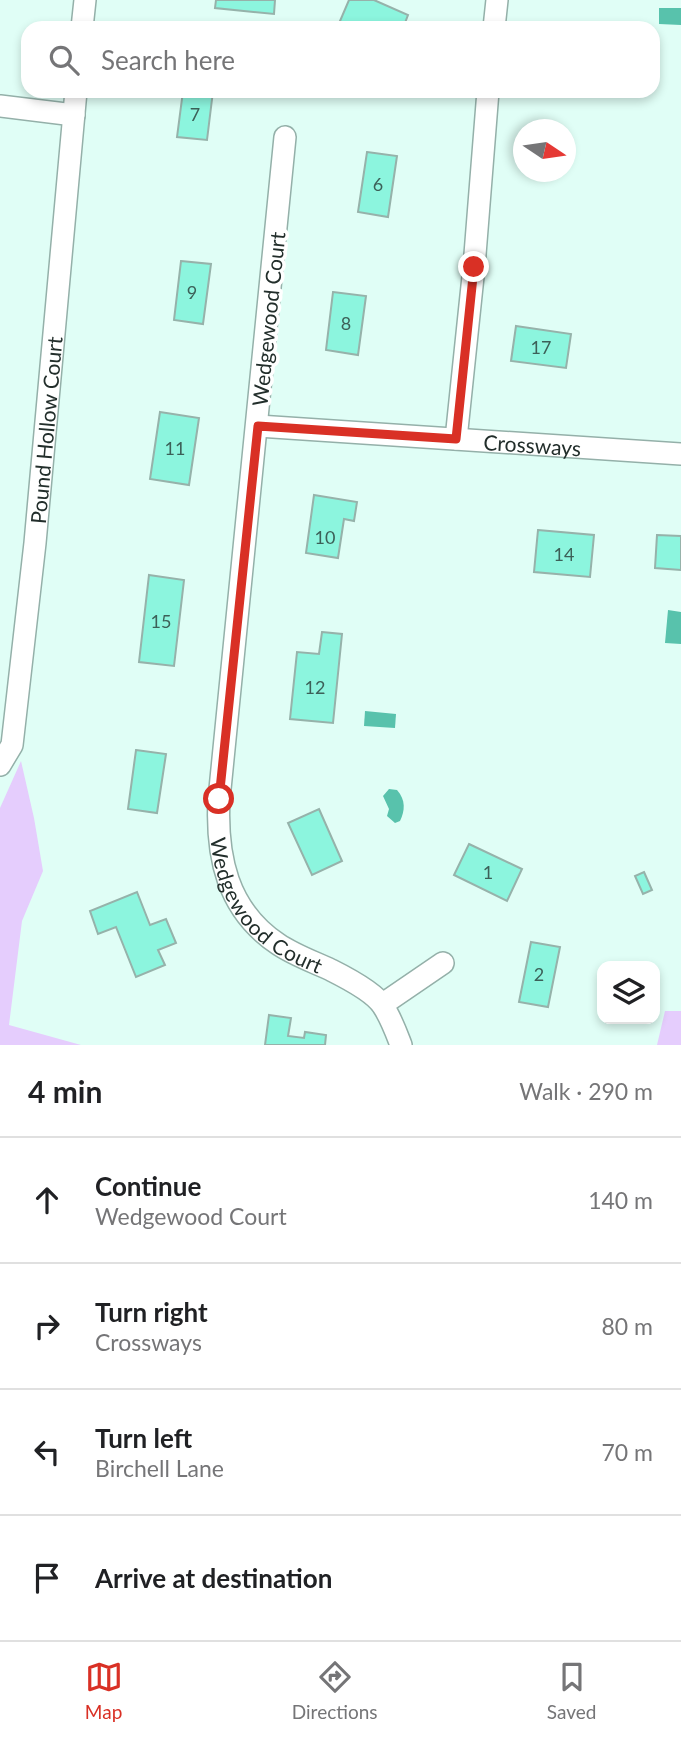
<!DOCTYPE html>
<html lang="en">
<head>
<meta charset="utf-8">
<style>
  :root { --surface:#fff; --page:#f2f2f2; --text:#202124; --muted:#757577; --line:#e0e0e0; --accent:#d93025 }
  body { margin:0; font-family:Lato,sans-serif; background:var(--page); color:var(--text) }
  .controls { position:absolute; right:21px; bottom:21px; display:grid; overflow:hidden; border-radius:14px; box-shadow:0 4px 10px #0003 }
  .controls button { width:63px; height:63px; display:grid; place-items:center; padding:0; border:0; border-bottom:2px solid var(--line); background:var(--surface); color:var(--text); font:35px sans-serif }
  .compass { position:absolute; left:513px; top:119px; width:63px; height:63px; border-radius:50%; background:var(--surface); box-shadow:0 4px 10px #0003; rotate:103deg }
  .stop { position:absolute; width:21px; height:21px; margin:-16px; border:5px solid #d93025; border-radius:50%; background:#fff }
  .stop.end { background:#d93025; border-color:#fff; box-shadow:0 2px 7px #0008 }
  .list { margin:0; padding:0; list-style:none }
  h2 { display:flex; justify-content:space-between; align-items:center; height:91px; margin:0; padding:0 28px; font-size:30px }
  h2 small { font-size:23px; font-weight:400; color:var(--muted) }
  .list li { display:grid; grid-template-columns:46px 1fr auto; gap:21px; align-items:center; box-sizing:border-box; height:126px; padding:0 28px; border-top:2px solid var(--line) }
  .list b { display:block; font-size:26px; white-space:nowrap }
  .list p { margin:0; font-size:23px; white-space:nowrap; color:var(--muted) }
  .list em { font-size:23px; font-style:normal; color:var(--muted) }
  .icon { flex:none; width:38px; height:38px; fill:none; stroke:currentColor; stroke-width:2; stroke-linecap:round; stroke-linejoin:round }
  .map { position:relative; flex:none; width:681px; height:1045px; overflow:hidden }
  .search { position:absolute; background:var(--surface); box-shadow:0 4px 10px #0003; left:21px; right:21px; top:21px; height:77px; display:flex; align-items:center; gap:18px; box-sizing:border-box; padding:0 24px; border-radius:21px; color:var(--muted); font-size:26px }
  .sheet { height:595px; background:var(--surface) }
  nav { display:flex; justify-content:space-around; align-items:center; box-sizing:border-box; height:98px; border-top:2px solid var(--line); background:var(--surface); font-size:19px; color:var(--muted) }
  nav a { display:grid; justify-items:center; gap:4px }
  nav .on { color:var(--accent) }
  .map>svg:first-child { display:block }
  .green { fill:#e5cdfd }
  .water { fill:#58c2ac }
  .building { fill:#8cf5de; stroke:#96b2aa; stroke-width:2 }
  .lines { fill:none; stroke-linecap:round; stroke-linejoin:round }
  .minor-casing { stroke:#94b0a9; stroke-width:24 }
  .minor { stroke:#fff; stroke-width:21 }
  .route { stroke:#d93025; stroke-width:9 }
  .labels { text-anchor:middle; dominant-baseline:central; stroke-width:7; stroke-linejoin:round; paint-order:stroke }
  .number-label { font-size:18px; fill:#3c6058 }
  .street-label { font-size:21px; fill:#222e2b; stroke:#fff }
</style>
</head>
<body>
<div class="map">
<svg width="681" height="1045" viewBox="0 0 681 1045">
  <rect width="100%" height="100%" fill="#e0fef6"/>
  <!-- green -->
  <g class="green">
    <path d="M21 761 34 818 43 871 22 921 9 1025 81 1045H0V808Z"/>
    <path d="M665 1011H681V1045H657Z"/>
  </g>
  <!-- water -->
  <g class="water">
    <path d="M659 8H681V25L659 24Z"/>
    <path d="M668 610 681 612V644L665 643Z"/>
    <path d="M365 711 396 714 395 728 364 726Z"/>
    <path d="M389 789 397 790C406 800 405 811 400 821L395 823 387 816 389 809 383 796Z"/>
  </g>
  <!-- building -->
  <g class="building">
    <path d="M216 0H275L274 14 215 8Z"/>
    <path d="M349 0H374L408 15 403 28H337Z"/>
    <path d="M582 22 619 26 618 28H581Z"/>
    <path d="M183 91H213L207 140 177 137Z"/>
    <path d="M367 152 397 156 388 217 358 212Z"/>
    <path d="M181 261 211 264 203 324 174 320Z"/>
    <path d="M333 292 366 296 358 355 326 350Z"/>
    <path d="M516 326 571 334 566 368 511 361Z"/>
    <path d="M160 412 199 418 189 485 150 479Z"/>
    <path d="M314 495 357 502 354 521 344 519 338 558 306 553Z"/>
    <path d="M538 530 594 535 590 577 534 572Z"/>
    <path d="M657 535 681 536V570L655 568Z"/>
    <path d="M149 575 184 580 174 666 139 662Z"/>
    <path d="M322 632 342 634 333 723 290 719 297 652 319 654Z"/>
    <path d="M136 750 166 754 157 813 128 809Z"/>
    <path d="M319 809 342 861 312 875 288 823Z"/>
    <path d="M469 844 522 869 507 901 454 875Z"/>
    <path d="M644 872 652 890 643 894 635 876Z"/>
    <path d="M137 892 150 925 166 919 176 943 158 950 165 965 136 977 116 927 98 934 90 911Z"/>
    <path d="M531 942 560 947 548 1007 519 1002Z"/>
    <path d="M269 1015 291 1018 288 1036 304 1038 305 1032 326 1035 325 1045H265Z"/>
  </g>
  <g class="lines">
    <defs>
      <g id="minor">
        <path d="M82 28 85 0"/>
        <path d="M494 28 497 0"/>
        <path d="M0 106 74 115"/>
        <path id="s1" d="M285 137 219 799C216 856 227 910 278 944 294 955 314 962 331 970 345 977 375 993 383 1006 391 1018 396 1032 401 1045"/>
        <path id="s2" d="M258 426 681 454"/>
        <path d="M456 439 474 267 488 91"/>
        <path id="s3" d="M0 765 12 745 35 543 76 91"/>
        <path d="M383 1004 443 963"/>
      </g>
    </defs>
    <!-- minor casing -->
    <use href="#minor" class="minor-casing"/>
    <!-- minor -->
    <use href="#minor" class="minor"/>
  </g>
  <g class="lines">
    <!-- route -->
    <path class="route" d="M219 799 258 426 456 439 474 267"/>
  </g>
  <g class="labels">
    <!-- number labels -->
    <g class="number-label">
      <text x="195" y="114">7</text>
      <text x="378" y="184">6</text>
      <text x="192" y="292">9</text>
      <text x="346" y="323">8</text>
      <text x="541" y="347">17</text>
      <text x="175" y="448">11</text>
      <text x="325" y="537">10</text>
      <text x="564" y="554">14</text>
      <text x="161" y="621">15</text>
      <text x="315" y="687">12</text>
      <text x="488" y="872">1</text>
      <text x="539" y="974">2</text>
    </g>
    <!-- street labels -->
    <g class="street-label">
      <text transform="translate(268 319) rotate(-84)">Wedgewood Court</text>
      <text stroke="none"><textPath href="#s3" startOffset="340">Pound Hollow Court</textPath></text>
      <text stroke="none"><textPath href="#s2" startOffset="275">Crossways</textPath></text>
      <text stroke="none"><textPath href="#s1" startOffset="791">Wedgewood Court</textPath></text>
    </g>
  </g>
</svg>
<div class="controls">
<button><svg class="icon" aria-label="layers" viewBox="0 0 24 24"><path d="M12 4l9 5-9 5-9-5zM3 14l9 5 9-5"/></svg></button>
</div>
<svg class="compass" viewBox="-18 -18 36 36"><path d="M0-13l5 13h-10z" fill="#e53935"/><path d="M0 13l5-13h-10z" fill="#757577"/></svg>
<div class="stop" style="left:219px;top:799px"></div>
<div class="stop end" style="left:474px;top:267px"></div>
<div class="search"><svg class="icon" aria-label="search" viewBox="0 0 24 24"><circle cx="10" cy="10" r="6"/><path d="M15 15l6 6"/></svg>Search here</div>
</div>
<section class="sheet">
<h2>4 min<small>Walk · 290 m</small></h2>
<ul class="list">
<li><svg class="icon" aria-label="ahead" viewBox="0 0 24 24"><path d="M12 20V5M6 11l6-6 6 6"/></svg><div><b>Continue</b><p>Wedgewood Court</p></div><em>140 m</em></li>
<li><svg class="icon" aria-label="right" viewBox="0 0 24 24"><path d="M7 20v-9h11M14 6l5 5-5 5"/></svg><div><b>Turn right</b><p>Crossways</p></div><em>80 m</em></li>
<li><svg class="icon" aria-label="left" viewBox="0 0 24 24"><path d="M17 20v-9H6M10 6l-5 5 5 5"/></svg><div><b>Turn left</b><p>Birchell Lane</p></div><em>70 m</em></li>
<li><svg class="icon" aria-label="arrive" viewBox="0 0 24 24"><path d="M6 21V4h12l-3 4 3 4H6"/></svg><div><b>Arrive at destination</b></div></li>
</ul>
</section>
<nav>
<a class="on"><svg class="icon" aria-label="map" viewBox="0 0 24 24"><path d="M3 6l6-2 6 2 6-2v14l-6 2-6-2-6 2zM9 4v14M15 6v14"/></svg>Map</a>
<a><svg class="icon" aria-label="directions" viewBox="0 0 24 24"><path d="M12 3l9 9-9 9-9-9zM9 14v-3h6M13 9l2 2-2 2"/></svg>Directions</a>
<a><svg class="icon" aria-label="saved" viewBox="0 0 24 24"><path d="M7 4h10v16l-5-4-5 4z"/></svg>Saved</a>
</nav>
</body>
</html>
